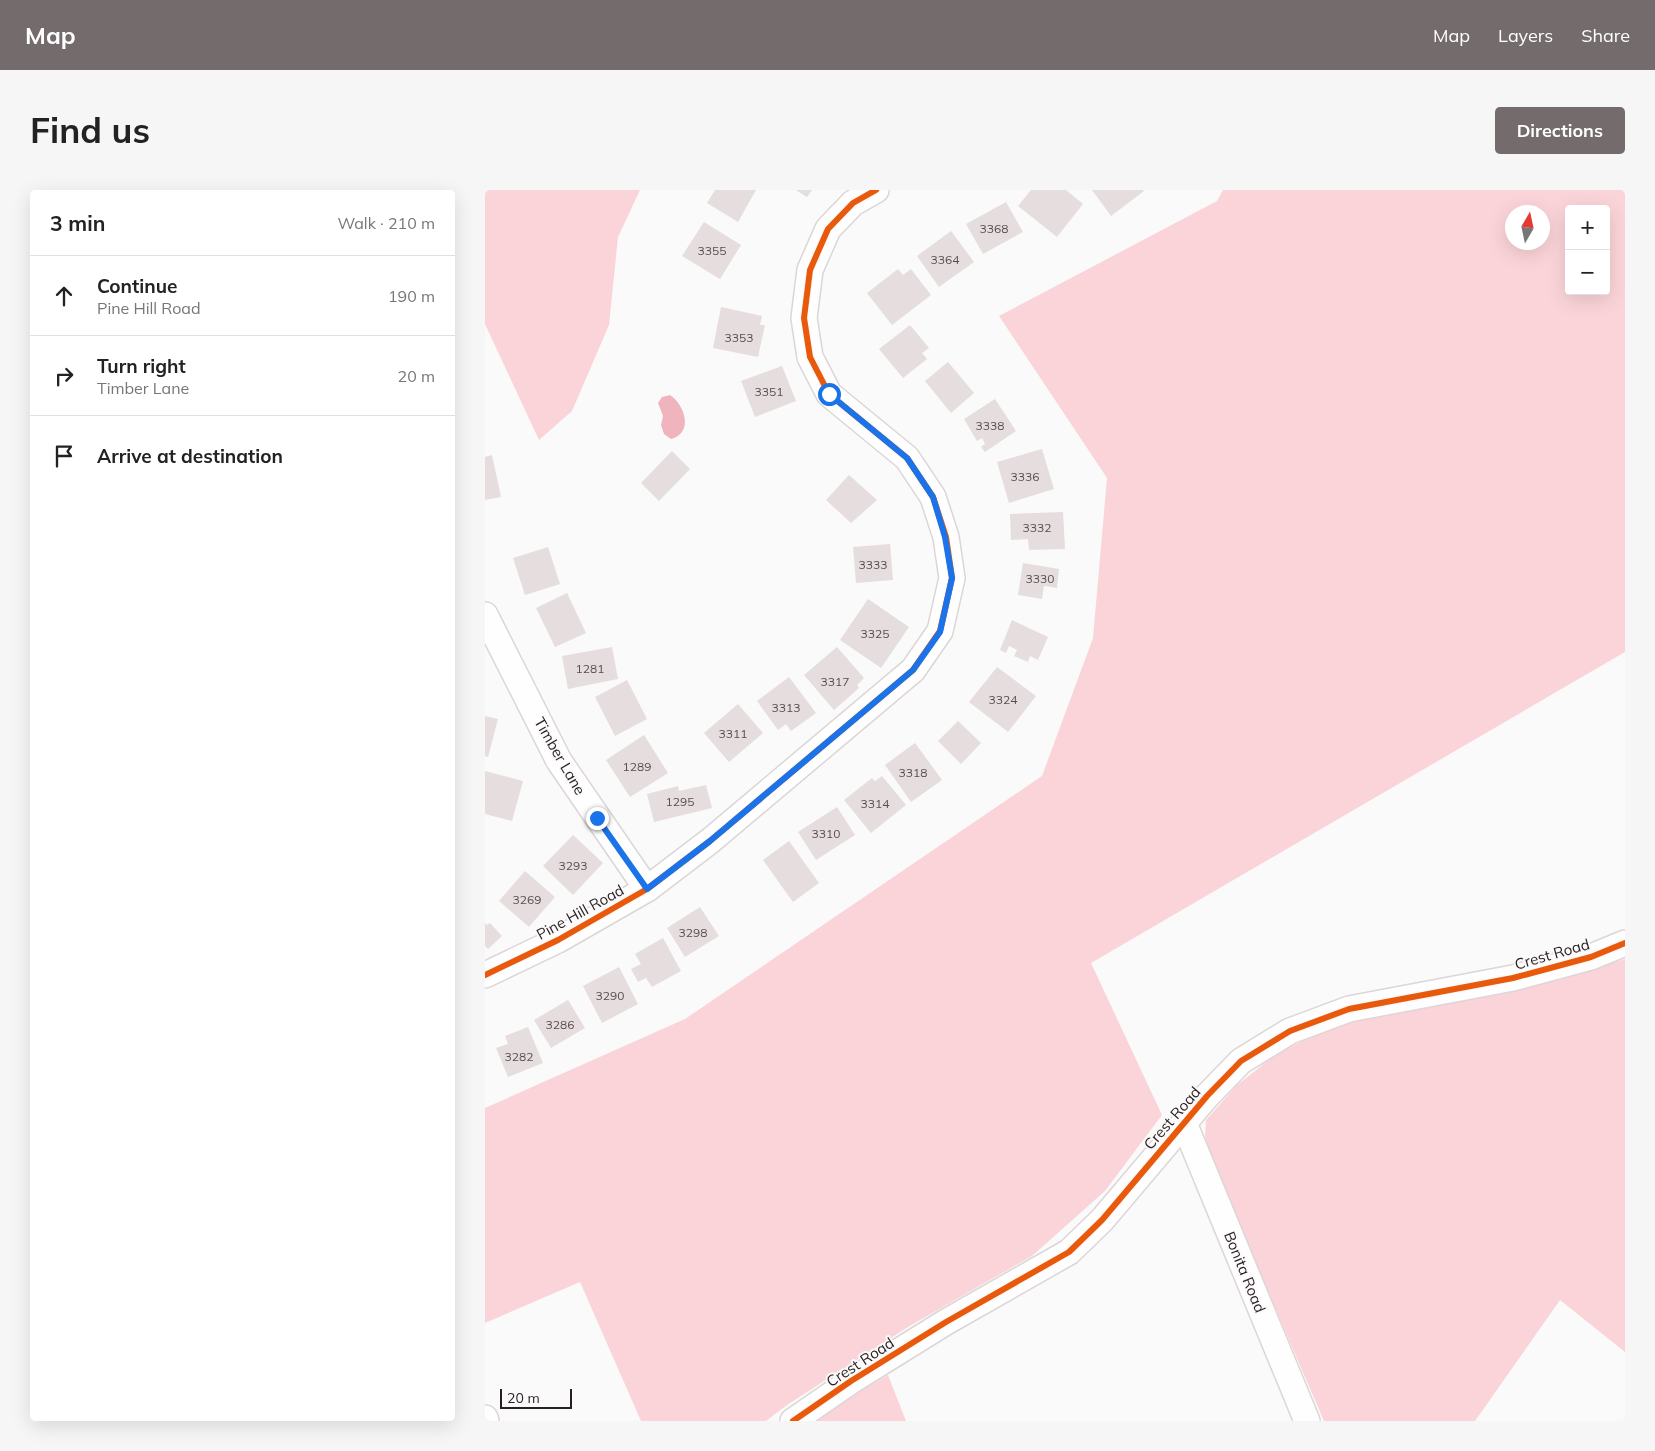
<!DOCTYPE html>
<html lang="en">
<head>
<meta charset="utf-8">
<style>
  :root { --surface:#fff; --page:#f6f6f6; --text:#222; --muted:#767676; --line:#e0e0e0; --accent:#736b6c }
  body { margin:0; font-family:Mulish,sans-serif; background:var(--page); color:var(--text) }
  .controls { position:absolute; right:15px; top:15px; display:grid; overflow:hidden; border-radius:5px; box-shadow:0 5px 20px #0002 }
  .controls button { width:45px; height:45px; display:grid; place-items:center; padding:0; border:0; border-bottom:1px solid var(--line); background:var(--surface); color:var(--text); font:25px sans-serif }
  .compass { position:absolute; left:1020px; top:15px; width:45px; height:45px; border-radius:50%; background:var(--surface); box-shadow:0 5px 20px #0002; rotate:9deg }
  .scale { position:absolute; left:15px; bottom:12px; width:72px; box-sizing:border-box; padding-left:5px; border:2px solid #2a1e1f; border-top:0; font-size:14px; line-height:18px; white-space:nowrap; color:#2a1e1f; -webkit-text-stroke:4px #fafafa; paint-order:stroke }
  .stop { position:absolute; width:15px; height:15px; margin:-11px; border:4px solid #1a73e8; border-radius:50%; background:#fff }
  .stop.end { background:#1a73e8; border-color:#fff; box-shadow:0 1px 5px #0008 }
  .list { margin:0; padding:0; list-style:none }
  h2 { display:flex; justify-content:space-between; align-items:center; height:65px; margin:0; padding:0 20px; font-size:21px }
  h2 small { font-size:16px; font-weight:400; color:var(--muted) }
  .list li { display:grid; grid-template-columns:32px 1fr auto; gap:15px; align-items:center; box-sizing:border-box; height:80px; padding:0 20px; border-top:1px solid var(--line) }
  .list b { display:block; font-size:19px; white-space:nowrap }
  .list p { margin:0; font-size:16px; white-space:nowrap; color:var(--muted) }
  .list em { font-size:16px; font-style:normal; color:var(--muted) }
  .icon { flex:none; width:28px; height:28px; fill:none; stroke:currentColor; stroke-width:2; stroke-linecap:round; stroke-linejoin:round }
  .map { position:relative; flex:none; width:1140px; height:1231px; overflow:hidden; border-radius:5px }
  header { display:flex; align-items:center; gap:30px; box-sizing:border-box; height:70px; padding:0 25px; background:var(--accent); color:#fff }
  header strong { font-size:24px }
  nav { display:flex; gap:28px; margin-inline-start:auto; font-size:18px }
  .intro { display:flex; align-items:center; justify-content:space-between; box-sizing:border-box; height:120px; padding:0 30px }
  h1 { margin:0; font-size:35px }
  .button { padding:12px 22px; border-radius:5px; background:var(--accent); color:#fff; font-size:18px; font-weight:700 }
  main { display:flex; gap:30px; padding:0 30px }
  aside { flex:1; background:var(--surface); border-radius:5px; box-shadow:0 5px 20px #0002 }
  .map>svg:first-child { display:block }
  .forest { fill:#fad4d9; fill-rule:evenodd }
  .water { fill:#f0b4be }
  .building { fill:#e5ddde }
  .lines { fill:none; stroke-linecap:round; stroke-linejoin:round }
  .minor-casing { stroke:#ddd5d6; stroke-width:28 }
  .minor { stroke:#fefefe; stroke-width:25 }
  .cycleway-casing { stroke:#fafafa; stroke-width:9 }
  .cycleway { stroke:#e8590c; stroke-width:6 }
  .route { stroke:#1a73e8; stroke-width:6 }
  .labels { text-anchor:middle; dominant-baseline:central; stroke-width:4; stroke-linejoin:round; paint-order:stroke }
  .number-label { font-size:12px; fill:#594e4f }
  .street-label { font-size:15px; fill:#2a1e1f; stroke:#fafafa }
</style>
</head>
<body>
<header>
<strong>Map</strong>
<nav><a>Map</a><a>Layers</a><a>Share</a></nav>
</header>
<div class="intro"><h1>Find us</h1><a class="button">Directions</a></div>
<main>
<aside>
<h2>3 min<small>Walk · 210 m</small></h2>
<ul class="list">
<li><svg class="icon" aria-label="ahead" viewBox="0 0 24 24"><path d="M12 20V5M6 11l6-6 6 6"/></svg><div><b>Continue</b><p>Pine Hill Road</p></div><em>190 m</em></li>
<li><svg class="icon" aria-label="right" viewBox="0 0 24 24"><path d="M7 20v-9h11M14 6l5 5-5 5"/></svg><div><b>Turn right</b><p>Timber Lane</p></div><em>20 m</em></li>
<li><svg class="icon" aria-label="arrive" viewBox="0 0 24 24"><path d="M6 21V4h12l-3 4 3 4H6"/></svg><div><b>Arrive at destination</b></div></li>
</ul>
</aside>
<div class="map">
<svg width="1140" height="1231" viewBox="0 0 1140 1231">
  <rect width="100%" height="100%" fill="#fafafa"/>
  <!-- forest -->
  <g class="forest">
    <path d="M0 0H155L133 47 124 135 87 221 54 250 0 134Z"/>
    <path d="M738 0H1140V462L606 773 677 925 620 1001 547 1066 423 1137 302 1215 281 1231H156L95 1092 0 1133V918L200 829 557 586 608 448 622 288 514 126 732 11ZM1084 19H1121V101H1084ZM1058 22V52H1028V22Z"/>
    <path d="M1140 769V1162L1075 1110 990 1231H839L727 971 720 948 721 930 751 896 791 864 840 840 899 824 1006 806 1074 790Z"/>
    <path d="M403 1185 421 1231H327L337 1224Z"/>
  </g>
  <!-- water -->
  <path class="water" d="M185 205C200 215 209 243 186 249L179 244 176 235 178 226 173 213 177 207Z"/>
  <!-- building -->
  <g class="building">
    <path d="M230 0H271L253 32 222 13Z"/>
    <path d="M311 0H327L322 7Z"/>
    <path d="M546 0H581L598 14 572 47 533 16Z"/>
    <path d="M607 0H658L659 1 626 26Z"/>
    <path d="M521 12 538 42 498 64 481 34Z"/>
    <path d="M219 32 256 55 235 89 197 66Z"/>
    <path d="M466 41 489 72 454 97 432 66Z"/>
    <path d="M413 79 418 85 426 79 446 105 407 135 382 103Z"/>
    <path d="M236 117 277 126 275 135H280L273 167 228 158Z"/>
    <path d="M425 135 444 158 437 163 442 169 418 188 394 159Z"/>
    <path d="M463 172 489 203 466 223 440 191Z"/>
    <path d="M297 176 311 211 270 227 256 191Z"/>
    <path d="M510 209 531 241 500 262 496 257 500 254 497 248 492 251 479 229Z"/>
    <path d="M557 259 569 299 524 313 512 272Z"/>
    <path d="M187 261 205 279 174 311 156 293Z"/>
    <path d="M7 265 16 307 0 310V267Z"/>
    <path d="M364 285 392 310 366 333 341 310Z"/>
    <path d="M578 322 580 359 544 360 543 349 526 350 525 324Z"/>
    <path d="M405 354 408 390 371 393 368 357Z"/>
    <path d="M63 357 75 394 40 405 28 368Z"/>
    <path d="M538 373 574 379 572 398 559 396 557 409 533 405Z"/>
    <path d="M82 403 101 443 70 457 51 418Z"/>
    <path d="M383 409 424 437 396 478 355 450Z"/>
    <path d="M527 430 563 447 553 470 545 466 543 472 529 466 532 460 524 456 521 463 515 460Z"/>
    <path d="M127 457 133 489 83 499 77 466Z"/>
    <path d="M352 457 379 488 372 495 374 498 349 520 319 485Z"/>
    <path d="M512 477 551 506 523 542 484 512Z"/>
    <path d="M304 487 331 523 306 541 301 534 293 540 272 511Z"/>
    <path d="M142 490 162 529 130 546 110 507Z"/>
    <path d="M253 514 278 543 244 572 219 543Z"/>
    <path d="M0 526 13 529 3 567 0 566Z"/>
    <path d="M473 531 496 553 476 574 453 551Z"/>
    <path d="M159 545 183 583 145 607 121 570Z"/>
    <path d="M430 553 457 590 426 612 400 575Z"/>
    <path d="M0 581 38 591 27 631 0 624Z"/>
    <path d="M397 586 421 615 386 643 359 610 387 588 390 591Z"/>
    <path d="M221 595 227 618 169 632 162 604 193 596 194 601Z"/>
    <path d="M352 617 370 645 331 670 313 642Z"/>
    <path d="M88 645 118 673 88 705 58 676Z"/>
    <path d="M304 651 334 693 308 712 278 670Z"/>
    <path d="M40 681 70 707 44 737 14 711Z"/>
    <path d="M215 717 234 746 200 767 182 738Z"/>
    <path d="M0 733 2 735 5 733 17 746 3 759 0 756Z"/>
    <path d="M178 748 196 781 167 797 161 788 153 792 146 779 156 774 150 764Z"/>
    <path d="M134 777 153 814 117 833 98 796Z"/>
    <path d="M83 810 100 838 66 858 49 830Z"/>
    <path d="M43 837 58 873 23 887 11 858 23 854 20 846Z"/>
  </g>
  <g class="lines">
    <defs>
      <g id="minor">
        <path d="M0 425 74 571 162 699"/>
        <path d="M0 785 73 750 162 699 225 651 428 480 455 441 467 388 461 347 448 307 422 268 344 204 325 167 319 128 325 80 343 39 368 13 391 0"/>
        <path d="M699 933 822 1231"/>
        <path d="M0 1228 1 1231"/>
        <path d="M308 1231 366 1191 461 1132 584 1062 617 1030 722 906 756 871 805 841 864 819 1028 788 1106 767 1140 753"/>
      </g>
    </defs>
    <!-- minor casing -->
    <use href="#minor" class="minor-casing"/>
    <!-- minor -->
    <use href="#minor" class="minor"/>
    <defs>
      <g id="cycleway">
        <path d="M0 785 73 750 162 699 225 651 428 480 455 441 467 388 461 347 448 307 422 268 344 204 325 167 319 128 325 80 343 39 368 13 391 0"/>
        <path d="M308 1231 366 1191 461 1132 584 1062 617 1030 722 906 756 871 805 841 864 819 1028 788 1106 767 1140 753"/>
      </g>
    </defs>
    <!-- cycleway casing -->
    <use href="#cycleway" class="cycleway-casing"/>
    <!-- cycleway -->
    <use href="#cycleway" class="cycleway"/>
  </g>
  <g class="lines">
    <!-- route -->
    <path class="route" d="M112 628 162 699 225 651 428 480 455 442 467 388 460 347 448 307 422 268 344 204"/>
  </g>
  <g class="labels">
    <!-- number labels -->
    <g class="number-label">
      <text x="509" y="38">3368</text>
      <text x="227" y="60">3355</text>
      <text x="460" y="69">3364</text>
      <text x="254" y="147">3353</text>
      <text x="284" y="201">3351</text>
      <text x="505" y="235">3338</text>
      <text x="540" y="286">3336</text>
      <text x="552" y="337">3332</text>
      <text x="388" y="374">3333</text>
      <text x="555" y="388">3330</text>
      <text x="390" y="443">3325</text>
      <text x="105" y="478">1281</text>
      <text x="350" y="491">3317</text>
      <text x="518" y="509">3324</text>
      <text x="301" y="517">3313</text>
      <text x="248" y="543">3311</text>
      <text x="152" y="576">1289</text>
      <text x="428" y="582">3318</text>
      <text x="195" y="611">1295</text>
      <text x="390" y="613">3314</text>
      <text x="341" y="643">3310</text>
      <text x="88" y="675">3293</text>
      <text x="42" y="709">3269</text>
      <text x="208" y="742">3298</text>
      <text x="125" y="805">3290</text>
      <text x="75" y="834">3286</text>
      <text x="34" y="866">3282</text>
    </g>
    <!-- street labels -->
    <g class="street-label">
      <text transform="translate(75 566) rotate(60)">Timber Lane</text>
      <text transform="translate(95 722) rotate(-29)">Pine Hill Road</text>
      <text transform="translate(1067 764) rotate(-16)">Crest Road</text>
      <text transform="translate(687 928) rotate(-49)">Crest Road</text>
      <text transform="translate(760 1082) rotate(68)">Bonita Road</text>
      <text transform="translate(375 1172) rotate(-33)">Crest Road</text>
    </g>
  </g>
</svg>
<div class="controls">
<button>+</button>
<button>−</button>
</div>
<svg class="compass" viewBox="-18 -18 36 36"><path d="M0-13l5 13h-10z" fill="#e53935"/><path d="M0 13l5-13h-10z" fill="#767676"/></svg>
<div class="scale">20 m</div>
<div class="stop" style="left:344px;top:204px"></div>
<div class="stop end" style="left:112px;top:628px"></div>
</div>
</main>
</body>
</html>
